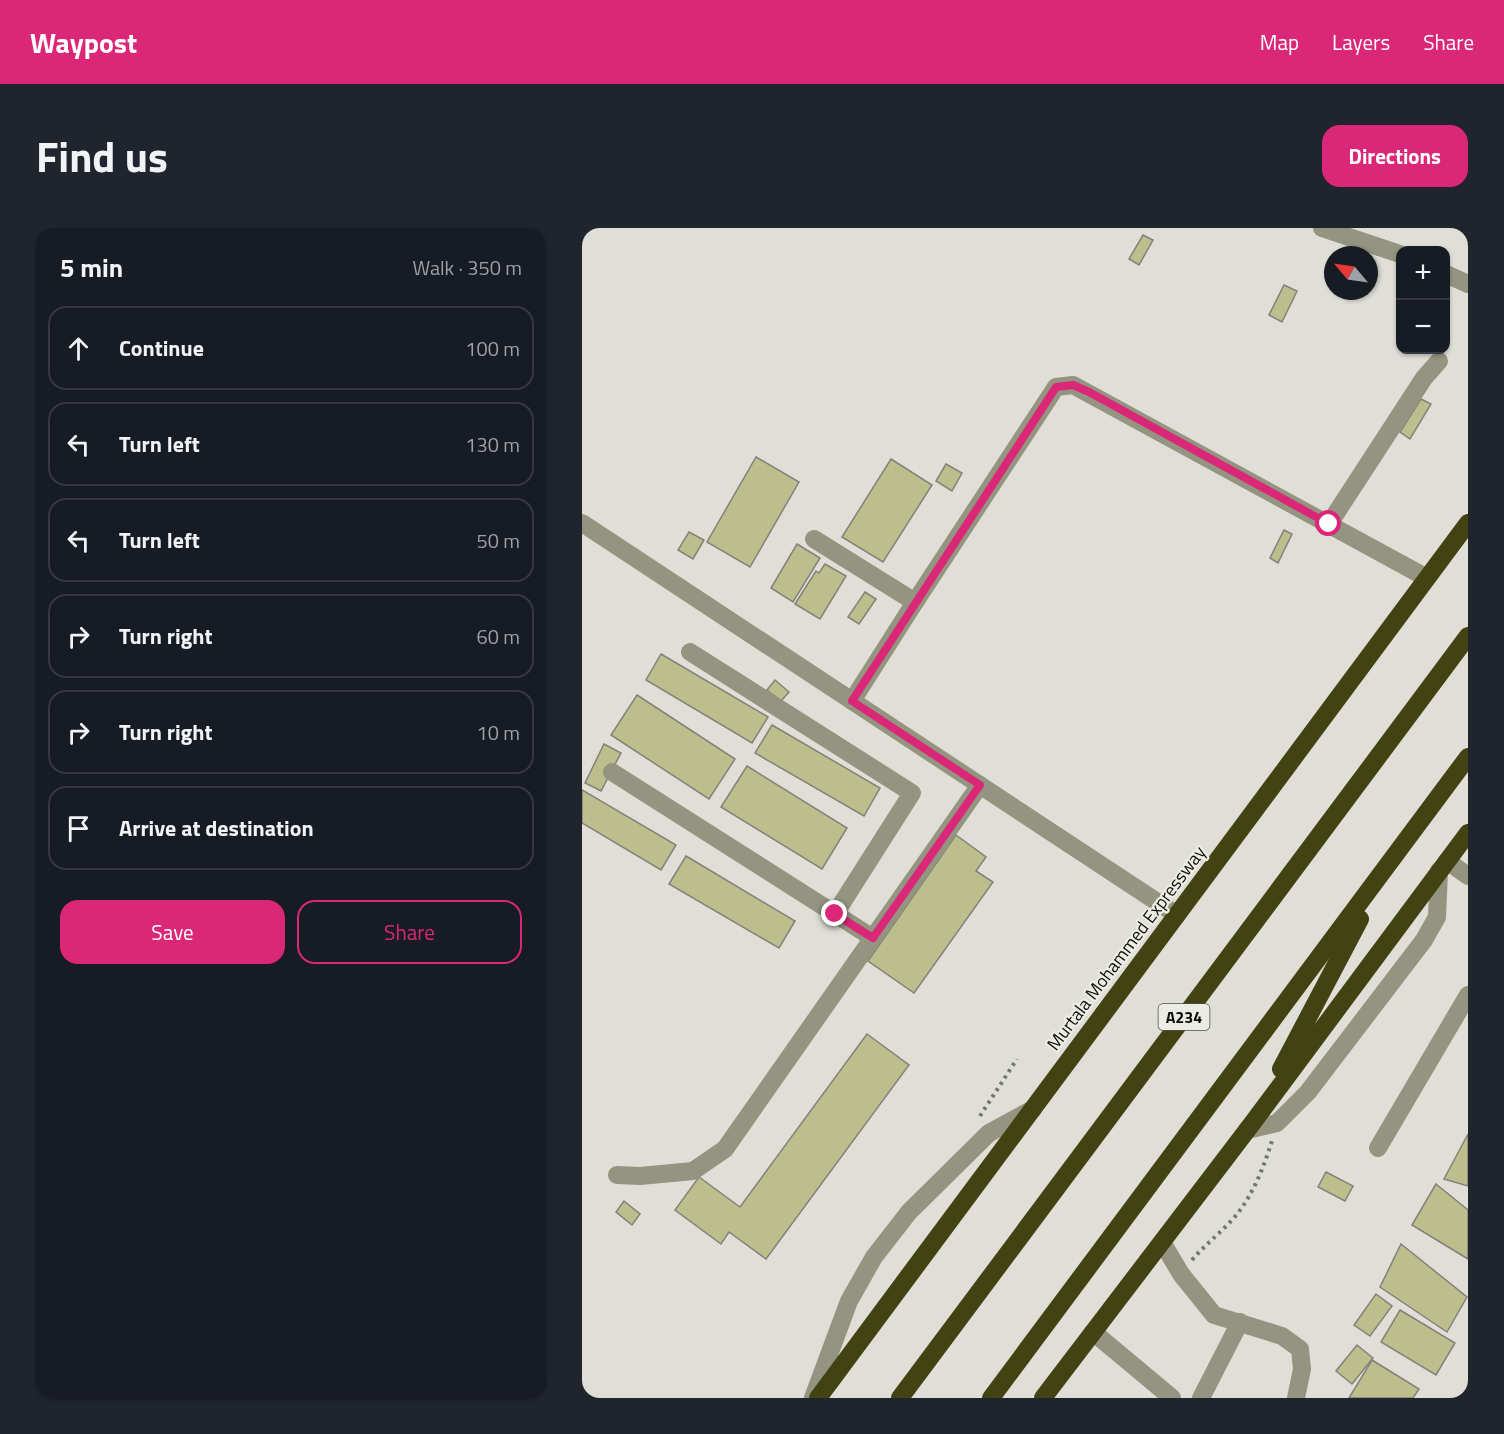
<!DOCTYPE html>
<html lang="en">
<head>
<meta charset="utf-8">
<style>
  :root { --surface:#171b24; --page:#20242c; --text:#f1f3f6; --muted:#9ea1a6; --line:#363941; --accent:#db2777 }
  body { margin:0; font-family:"Titillium Web",sans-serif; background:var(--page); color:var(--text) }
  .controls { position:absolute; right:18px; top:18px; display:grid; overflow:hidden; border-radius:12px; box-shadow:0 2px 4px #0004 }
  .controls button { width:54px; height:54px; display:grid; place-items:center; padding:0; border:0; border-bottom:2px solid var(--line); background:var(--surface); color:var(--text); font:30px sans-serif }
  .compass { position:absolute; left:742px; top:18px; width:54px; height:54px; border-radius:50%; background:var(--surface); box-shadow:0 2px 4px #0004; rotate:299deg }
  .stop { position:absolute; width:18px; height:18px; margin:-14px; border:4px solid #db2777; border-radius:50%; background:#fff }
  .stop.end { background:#db2777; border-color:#fff; box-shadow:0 2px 6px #0008 }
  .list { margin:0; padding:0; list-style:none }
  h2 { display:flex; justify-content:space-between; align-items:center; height:78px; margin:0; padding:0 24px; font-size:26px }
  h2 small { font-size:20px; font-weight:400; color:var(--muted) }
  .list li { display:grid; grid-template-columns:39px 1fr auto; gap:18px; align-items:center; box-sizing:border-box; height:84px; margin:0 12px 12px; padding:0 12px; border:2px solid var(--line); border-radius:18px }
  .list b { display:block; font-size:22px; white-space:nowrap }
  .list em { font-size:20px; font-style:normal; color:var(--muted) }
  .actions { display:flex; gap:12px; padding:18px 24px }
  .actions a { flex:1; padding:14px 0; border:2px solid var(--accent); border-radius:18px; text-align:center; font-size:21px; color:var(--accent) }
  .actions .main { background:var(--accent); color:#fff }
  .icon { flex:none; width:33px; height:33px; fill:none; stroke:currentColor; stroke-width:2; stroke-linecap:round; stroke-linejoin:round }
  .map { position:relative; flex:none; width:886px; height:1170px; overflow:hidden; border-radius:18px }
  header { display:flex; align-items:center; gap:36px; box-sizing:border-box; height:84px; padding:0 30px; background:var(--accent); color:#fff }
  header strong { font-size:28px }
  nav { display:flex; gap:33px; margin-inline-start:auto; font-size:21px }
  .intro { display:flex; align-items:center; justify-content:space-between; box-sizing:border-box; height:144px; padding:0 36px }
  h1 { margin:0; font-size:42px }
  .button { padding:15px 27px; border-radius:18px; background:var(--accent); color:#fff; font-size:21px; font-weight:700 }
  main { display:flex; gap:36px; padding:0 36px }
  aside { flex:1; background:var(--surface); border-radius:18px; box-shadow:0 2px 4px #0004 }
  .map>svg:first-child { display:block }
  .building { fill:#bcbe8c; stroke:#82827b; stroke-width:1.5 }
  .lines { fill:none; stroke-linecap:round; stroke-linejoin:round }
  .path { stroke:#757570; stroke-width:4; stroke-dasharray:3 4.5; stroke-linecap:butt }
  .minor { stroke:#939580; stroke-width:18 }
  .highway { stroke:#424213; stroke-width:18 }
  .route { stroke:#db2777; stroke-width:8 }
  .labels { text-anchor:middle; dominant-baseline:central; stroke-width:4.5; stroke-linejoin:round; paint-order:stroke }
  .shield { fill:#ecece4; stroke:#50504c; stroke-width:1.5 }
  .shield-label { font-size:16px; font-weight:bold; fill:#0d0d0b }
  .street-label { font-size:18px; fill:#0d0d0b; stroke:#ecece4 }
</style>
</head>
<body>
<header>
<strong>Waypost</strong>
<nav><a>Map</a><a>Layers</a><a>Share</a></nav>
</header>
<div class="intro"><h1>Find us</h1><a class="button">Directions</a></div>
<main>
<aside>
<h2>5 min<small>Walk · 350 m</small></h2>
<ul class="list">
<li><svg class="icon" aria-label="ahead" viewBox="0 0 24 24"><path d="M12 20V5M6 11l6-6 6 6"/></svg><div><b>Continue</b></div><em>100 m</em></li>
<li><svg class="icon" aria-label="left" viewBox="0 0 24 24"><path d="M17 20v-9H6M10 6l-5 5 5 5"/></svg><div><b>Turn left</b></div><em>130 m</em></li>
<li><svg class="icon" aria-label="left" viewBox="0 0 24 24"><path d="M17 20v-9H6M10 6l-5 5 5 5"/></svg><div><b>Turn left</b></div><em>50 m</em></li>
<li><svg class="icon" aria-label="right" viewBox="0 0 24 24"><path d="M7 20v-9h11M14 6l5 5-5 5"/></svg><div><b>Turn right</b></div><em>60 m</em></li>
<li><svg class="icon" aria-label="right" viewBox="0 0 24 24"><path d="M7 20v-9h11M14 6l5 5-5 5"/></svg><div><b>Turn right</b></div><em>10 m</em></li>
<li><svg class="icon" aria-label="arrive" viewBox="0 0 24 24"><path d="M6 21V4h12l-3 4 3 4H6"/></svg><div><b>Arrive at destination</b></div></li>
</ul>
<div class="actions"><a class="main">Save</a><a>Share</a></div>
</aside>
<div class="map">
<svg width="886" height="1170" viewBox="0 0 886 1170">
  <rect width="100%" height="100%" fill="#dfdfd7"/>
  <!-- building -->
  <g class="building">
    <path d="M561 7 571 12 557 37 547 31Z"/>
    <path d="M702 57 715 63 700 94 687 87Z"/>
    <path d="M839 171 849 176 828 211 818 204Z"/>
    <path d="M174 229 217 254 168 339 125 314Z"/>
    <path d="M309 231 350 257 301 334 260 309Z"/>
    <path d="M364 236 380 245 370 263 354 253Z"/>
    <path d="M702 302 710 306 696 335 688 330Z"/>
    <path d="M107 304 122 312 111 331 96 322Z"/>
    <path d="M215 316 238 330 211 374 189 360Z"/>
    <path d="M243 336 264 348 238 391 213 376 234 343 237 345Z"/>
    <path d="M283 364 294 371 277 396 266 389Z"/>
    <path d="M79 426 186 489 170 515 64 452Z"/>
    <path d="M193 452 207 464 199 473 185 462Z"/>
    <path d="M55 467 153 531 127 571 29 507Z"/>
    <path d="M190 497 298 560 282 588 173 525Z"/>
    <path d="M22 516 39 525 19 563 3 555Z"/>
    <path d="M165 538 265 600 240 641 139 579Z"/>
    <path d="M0 562 94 617 79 642 0 595Z"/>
    <path d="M374 607 404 629 394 643 411 654 332 765 286 733Z"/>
    <path d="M104 628 213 693 197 720 87 656Z"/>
    <path d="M285 806 327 837 184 1031 147 1004 139 1016 93 982 117 949 158 979Z"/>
    <path d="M886 906V958L862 951Z"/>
    <path d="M744 944 771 958 763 973 736 959Z"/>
    <path d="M854 956 886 982V1031L830 997Z"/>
    <path d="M42 973 58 986 50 997 34 984Z"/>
    <path d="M819 1016 885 1069 865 1104 798 1059Z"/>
    <path d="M794 1066 810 1078 788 1108 772 1097Z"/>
    <path d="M818 1082 873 1115 854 1147 799 1114Z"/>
    <path d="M775 1117 791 1130 770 1156 754 1143Z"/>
    <path d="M790 1132 837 1161 831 1170H767Z"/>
  </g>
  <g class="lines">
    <!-- path -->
    <g class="path">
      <path d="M398 888 435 831"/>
      <path d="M610 1032C623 1017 637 1006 650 992 670 970 681 941 690 913"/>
    </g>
    <!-- minor -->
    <g class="minor">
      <path d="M740 0 818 26"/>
      <path d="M864 46 886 56"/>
      <path d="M0 295 595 687"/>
      <path d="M747 296 842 150 857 133"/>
      <path d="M232 311 333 374 270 473"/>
      <path d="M333 374 474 159 491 157 845 350"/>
      <path d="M108 424 330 565 253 686"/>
      <path d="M30 544 291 710"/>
      <path d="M865 633 886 648"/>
      <path d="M665 902 695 895 726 864 842 712 855 689 857 643"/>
      <path d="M796 920 886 767"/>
      <path d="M35 947 58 948 111 943 143 921 398 557"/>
      <path d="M580 1014 599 1046 632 1087 700 1108 718 1121 720 1141 714 1170"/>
      <path d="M511 1104 590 1170"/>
      <path d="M231 1170 267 1073 292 1029 327 984 407 905 451 881"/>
      <path d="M619 1170 658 1094"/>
    </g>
    <!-- highway -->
    <g class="highway">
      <path d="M699 841 778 691"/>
      <path d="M236 1170 886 295"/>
      <path d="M318 1170 886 408"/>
      <path d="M409 1170 886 529"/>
      <path d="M461 1170 672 893 886 605"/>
    </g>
  </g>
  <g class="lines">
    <!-- route -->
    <path class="route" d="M253 686 291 710 398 557 270 473 474 159 491 157 507 164 747 296"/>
  </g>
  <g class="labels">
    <!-- shield labels -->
    <rect class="shield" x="576.5" y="776" width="51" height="26" rx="4.5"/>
    <g class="shield-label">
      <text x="602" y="789">A234</text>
    </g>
    <!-- street labels -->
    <g class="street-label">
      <text transform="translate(544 720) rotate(-53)">Murtala Mohammed Expressway</text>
    </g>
  </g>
</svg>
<div class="controls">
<button>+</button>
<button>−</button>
</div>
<svg class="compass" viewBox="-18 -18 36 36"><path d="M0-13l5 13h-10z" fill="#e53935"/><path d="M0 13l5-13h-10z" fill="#9ea1a6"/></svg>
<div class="stop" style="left:747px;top:296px"></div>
<div class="stop end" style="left:253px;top:686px"></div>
</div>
</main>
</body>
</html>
